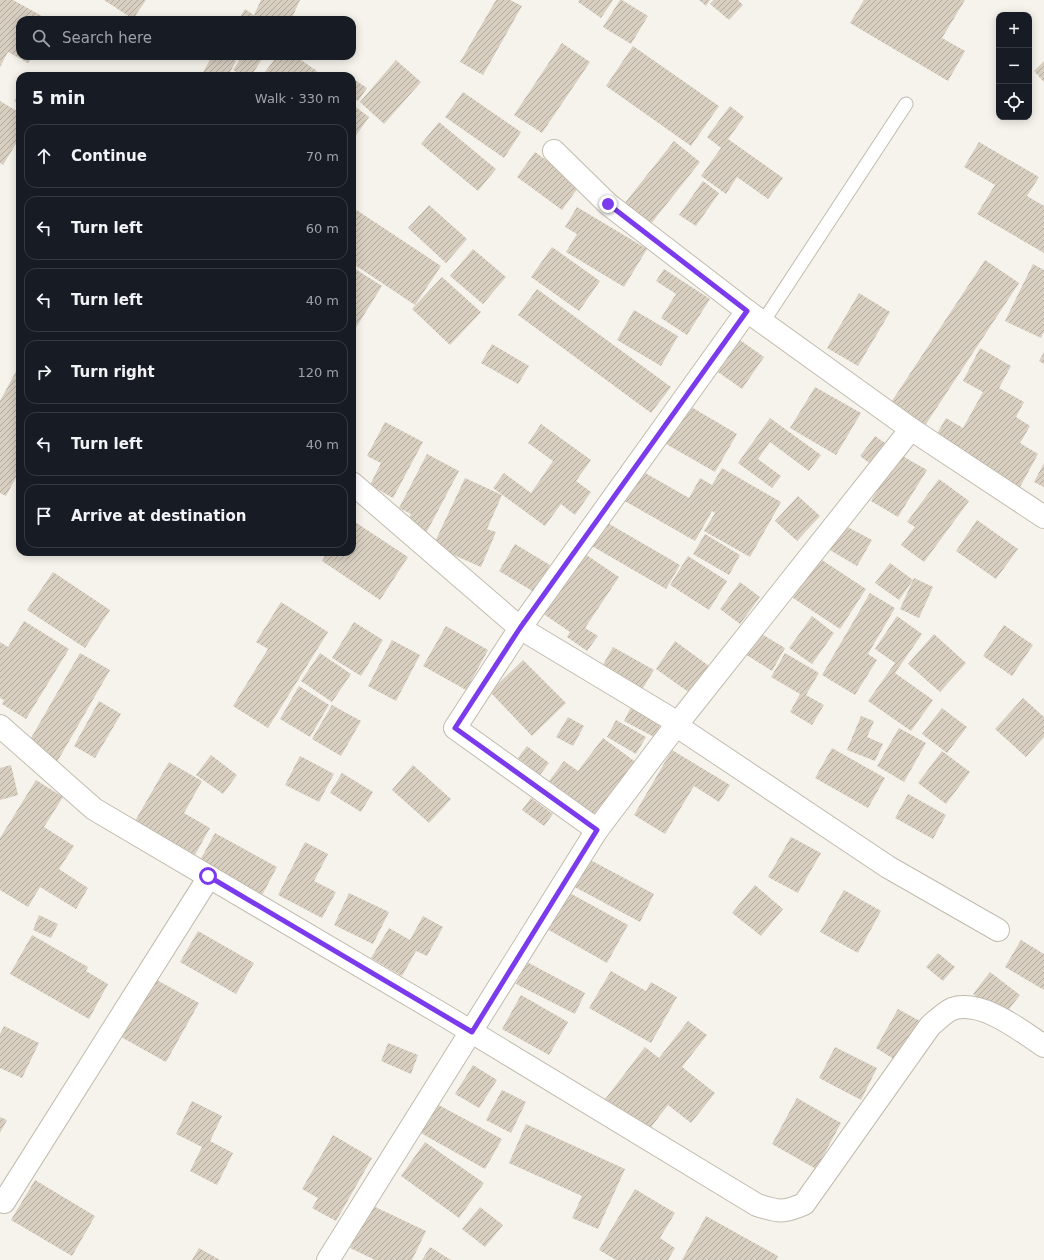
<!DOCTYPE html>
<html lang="en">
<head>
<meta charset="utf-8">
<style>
  :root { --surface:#171b24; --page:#242831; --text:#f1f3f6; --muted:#9ea1a6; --line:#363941 }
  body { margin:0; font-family:"DejaVu Sans",sans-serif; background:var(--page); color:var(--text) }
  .controls { position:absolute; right:12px; top:12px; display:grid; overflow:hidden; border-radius:8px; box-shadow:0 2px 10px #0003 }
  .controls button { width:36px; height:36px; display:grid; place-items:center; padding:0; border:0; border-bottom:1px solid var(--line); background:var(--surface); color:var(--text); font:20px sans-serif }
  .stop { position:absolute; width:12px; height:12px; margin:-9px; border:3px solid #7c3aed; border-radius:50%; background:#fff }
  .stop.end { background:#7c3aed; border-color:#fff; box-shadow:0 1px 4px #0008 }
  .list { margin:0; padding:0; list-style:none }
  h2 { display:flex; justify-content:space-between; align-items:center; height:52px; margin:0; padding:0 16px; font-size:17px }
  h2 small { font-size:13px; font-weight:400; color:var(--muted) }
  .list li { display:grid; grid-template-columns:26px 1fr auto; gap:12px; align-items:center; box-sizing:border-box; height:64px; margin:0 8px 8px; padding:0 8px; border:1px solid var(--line); border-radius:12px }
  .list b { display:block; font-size:15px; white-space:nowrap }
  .list em { font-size:13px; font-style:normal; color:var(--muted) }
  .icon { flex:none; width:22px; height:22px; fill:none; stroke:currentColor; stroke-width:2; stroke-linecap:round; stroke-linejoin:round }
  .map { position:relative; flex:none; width:1044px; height:1260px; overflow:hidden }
  .search { position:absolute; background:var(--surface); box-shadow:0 2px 10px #0003; left:16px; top:16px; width:340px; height:44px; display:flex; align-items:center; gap:10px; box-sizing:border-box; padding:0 14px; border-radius:12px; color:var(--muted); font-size:15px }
  .panel { position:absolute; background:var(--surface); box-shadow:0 2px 10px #0003; left:16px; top:72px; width:340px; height:484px; border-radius:12px }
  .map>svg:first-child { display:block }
  .building { fill:url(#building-hatch) }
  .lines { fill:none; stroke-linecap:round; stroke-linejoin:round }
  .service-casing { stroke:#c2bbae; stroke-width:15 }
  .minor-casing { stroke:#c2bbae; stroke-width:24 }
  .tertiary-casing { stroke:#c2bbae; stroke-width:24 }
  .service { stroke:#fff; stroke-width:13 }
  .minor { stroke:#fff; stroke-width:22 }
  .tertiary { stroke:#fff; stroke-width:22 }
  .route { stroke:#7c3aed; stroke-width:5 }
</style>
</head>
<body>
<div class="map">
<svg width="1044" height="1260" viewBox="0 0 1044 1260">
  <defs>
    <pattern id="building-hatch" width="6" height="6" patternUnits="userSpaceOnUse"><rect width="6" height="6" fill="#d8cfc1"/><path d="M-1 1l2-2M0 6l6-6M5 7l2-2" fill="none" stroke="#b1aa9e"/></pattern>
  </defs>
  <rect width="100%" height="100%" fill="#f6f3ec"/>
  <!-- building -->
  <g class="building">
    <path d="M0 0H13L49 20H20V56H32L28 63 8 52 0 67Z"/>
    <path d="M104 0H146L133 19Z"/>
    <path d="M261 0H300L291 20H265L254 15Z"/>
    <path d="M496 0H510L522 6 483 75 460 62Z"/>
    <path d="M579 0H613L601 18 578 2Z"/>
    <path d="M620 0H622L648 16 631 44 603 27Z"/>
    <path d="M699 0H710L706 6Z"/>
    <path d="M714 0H738L743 5 729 20 710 4Z"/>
    <path d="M864 0H965L942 38 965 51 948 81 850 23Z"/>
    <path d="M245 9 255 16 261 20H238Z"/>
    <path d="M562 43 590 62 542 133 514 115Z"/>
    <path d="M633 46 719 106 691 146 606 86Z"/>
    <path d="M212 56H227L236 61 228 76H201Z"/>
    <path d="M239 56H264L251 76H242L233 70 241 58Z"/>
    <path d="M277 56H295L317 71 314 76H262Z"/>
    <path d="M396 60 421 82 384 124 360 102Z"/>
    <path d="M1044 61V82L1034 71Z"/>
    <path d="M352 78 367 88 358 101 352 96Z"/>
    <path d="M463 92 521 132 504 158 445 117Z"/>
    <path d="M20 93V105L14 101Z"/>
    <path d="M0 101 20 113V137L3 165 0 163Z"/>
    <path d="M353 105 369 117 352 141V106Z"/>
    <path d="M730 106 744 117 728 139 783 178 768 199 737 177 726 194 701 176 721 148 707 137Z"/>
    <path d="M439 122 496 169 478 191 421 144Z"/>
    <path d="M674 141 700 162 650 225 624 204Z"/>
    <path d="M979 142 1039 177 1027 196 1044 206V253L977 214 995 185 964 167Z"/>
    <path d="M535 152 580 185 562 210 517 177Z"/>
    <path d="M703 181 719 193 696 226 679 215Z"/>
    <path d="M429 205 467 239 446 263 408 228Z"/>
    <path d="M352 207 441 266 415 305 352 263Z"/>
    <path d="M577 207 647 249 624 287 566 252 577 234 565 227Z"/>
    <path d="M552 247 600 281 579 311 531 277Z"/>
    <path d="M473 249 506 277 483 304 450 276Z"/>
    <path d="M985 260 1019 283 920 433 886 410Z"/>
    <path d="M1033 264 1044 270V331L1041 338 1005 321Z"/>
    <path d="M352 267 382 286 352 334Z"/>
    <path d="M664 269 710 299 687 335 661 318 676 294 656 281Z"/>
    <path d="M442 277 481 312 450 345 412 309Z"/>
    <path d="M537 289 671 387 651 413 518 315Z"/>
    <path d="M859 293 890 312 858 366 827 348Z"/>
    <path d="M634 310 678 336 661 366 617 340Z"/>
    <path d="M740 340 764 357 742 389 718 372Z"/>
    <path d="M492 344 529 366 518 384 481 363Z"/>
    <path d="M980 348 1011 366 999 388 1024 402 1016 417 1030 426 1020 443 1038 454 1020 487 934 439 946 418 963 428 983 392 963 381Z"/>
    <path d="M1044 352V364L1039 361Z"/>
    <path d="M20 364V470L6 496 0 493V401Z"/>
    <path d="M815 387 861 413 836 455 790 428Z"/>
    <path d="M688 405 737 434 715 472 666 444Z"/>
    <path d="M770 418 821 455 809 471 770 442 758 459 781 476 772 488 738 463Z"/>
    <path d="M385 422 423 442 393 498 370 485 381 463 367 456Z"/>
    <path d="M541 424 591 460 576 481 591 492 575 515 561 504 545 526 493 488 504 473 531 493 553 461 528 443Z"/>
    <path d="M875 436 892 448 877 469 860 456Z"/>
    <path d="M427 454 459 471 425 535 406 524 411 514 399 508Z"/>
    <path d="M899 454 927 470 898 517 871 501Z"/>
    <path d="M1044 463V487L1034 482Z"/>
    <path d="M722 468 781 502 750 557 704 531 715 513 712 511 695 541 623 500 640 470 689 498 700 478 712 485Z"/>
    <path d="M465 478 502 495 487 529 496 532 481 567 433 546Z"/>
    <path d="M939 479 969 501 924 562 901 545 915 527 907 522Z"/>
    <path d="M798 496 820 516 797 541 775 521Z"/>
    <path d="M599 518 680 565 666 589 585 542Z"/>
    <path d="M352 520 408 557 380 600 322 561 327 552H352Z"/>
    <path d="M977 520 1018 549 996 579 956 551Z"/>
    <path d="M842 524 872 540 857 566 828 549Z"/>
    <path d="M705 534 740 555 729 575 693 554Z"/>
    <path d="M515 544 550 565 534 592 499 571Z"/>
    <path d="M582 552 619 577 585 628 598 636 587 651 567 637 570 632 542 613Z"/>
    <path d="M688 556 727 581 709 610 670 585Z"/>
    <path d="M819 558 866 589 840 629 793 598Z"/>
    <path d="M890 563 913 580 899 600 875 583Z"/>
    <path d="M53 572 110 610 85 648 27 610Z"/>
    <path d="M914 578 933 587 919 618 900 609Z"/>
    <path d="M740 582 760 597 740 624 720 609Z"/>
    <path d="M870 593 895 608 868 654 877 660 855 695 822 675Z"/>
    <path d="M281 602 328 632 268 728 233 706 268 649 256 642Z"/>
    <path d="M812 616 834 633 812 664 789 648Z"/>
    <path d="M897 616 922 634 895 673 933 700 911 731 868 701 895 663 875 649Z"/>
    <path d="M24 621 69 649 26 719 2 704 4 700 0 698V642L8 647Z"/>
    <path d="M354 622 383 640 361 676 332 658Z"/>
    <path d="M1004 625 1033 645 1012 676 983 656Z"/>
    <path d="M446 626 488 650 466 690 423 666Z"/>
    <path d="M758 632 785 648 772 671 745 654Z"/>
    <path d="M934 634 966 663 940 692 908 664Z"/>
    <path d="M392 640 420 655 396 701 368 686Z"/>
    <path d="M675 641 713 669 694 696 656 669Z"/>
    <path d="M613 647 654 670 640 693 600 670Z"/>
    <path d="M80 653 110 670 57 762 27 745Z"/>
    <path d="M320 653 351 674 332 702 301 681Z"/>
    <path d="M785 653 819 673 806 695 824 705 812 725 790 712 800 694 771 677Z"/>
    <path d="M523 660 566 703 532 736 490 692Z"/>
    <path d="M299 686 329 705 310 737 280 719Z"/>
    <path d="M1023 698 1044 717V737L1026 757 995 729Z"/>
    <path d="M99 701 121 714 95 758 74 746Z"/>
    <path d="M633 703 663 720 654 737 624 721Z"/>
    <path d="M332 705 361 721 341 756 312 739Z"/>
    <path d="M942 708 967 727 947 753 922 734Z"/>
    <path d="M861 716 874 721 867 737 883 744 875 761 847 750Z"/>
    <path d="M568 717 584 726 573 746 556 737Z"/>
    <path d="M616 720 646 737 636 754 607 737Z"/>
    <path d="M899 728 926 743 904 782 877 766Z"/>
    <path d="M603 738 637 763 597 817 549 781 564 761 578 771Z"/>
    <path d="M527 746 549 763 540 775 518 758Z"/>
    <path d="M832 748 885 778 868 808 815 778Z"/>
    <path d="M672 750 730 785 719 802 694 786 665 834 634 815Z"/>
    <path d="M942 751 970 772 946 804 918 783Z"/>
    <path d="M211 755 237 775 223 794 196 775Z"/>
    <path d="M300 756 334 774 319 802 285 785Z"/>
    <path d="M169 762 202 781 184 813 210 828 191 862 131 828Z"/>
    <path d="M11 765 18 795 0 800V768Z"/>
    <path d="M413 765 451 799 429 823 392 790Z"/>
    <path d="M342 773 373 792 361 812 330 793Z"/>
    <path d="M36 780 63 797 44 827 74 846 59 869 88 888 76 909 40 887 28 907 0 890V838Z"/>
    <path d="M908 794 946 815 933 839 895 818Z"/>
    <path d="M531 798 553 814 544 826 522 810Z"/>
    <path d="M215 833 277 867 260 899 198 864Z"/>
    <path d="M791 837 821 853 798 893 768 877Z"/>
    <path d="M305 842 328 854 314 881 336 892 322 918 278 895Z"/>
    <path d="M585 857 654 894 640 922 571 885Z"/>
    <path d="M755 885 783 909 761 936 732 913Z"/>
    <path d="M844 890 881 911 858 953 820 932Z"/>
    <path d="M568 892 628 925 607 963 547 929Z"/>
    <path d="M349 893 389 912 373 944 334 925Z"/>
    <path d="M39 915 58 924 51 938 33 930Z"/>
    <path d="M423 916 443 927 427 956 416 951 402 976 371 958 389 928 410 940Z"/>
    <path d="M198 931 254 963 236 994 180 962Z"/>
    <path d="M32 935 88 967 86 971 108 984 89 1019 10 974Z"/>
    <path d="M1021 940 1044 954V990L1005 967Z"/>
    <path d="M938 953 955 967 943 981 926 967Z"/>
    <path d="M527 962 585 993 575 1014 516 984Z"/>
    <path d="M611 971 646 991 651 982 677 997 651 1043 589 1008Z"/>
    <path d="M990 972 1020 995 1003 1017 973 994Z"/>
    <path d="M153 978 199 1003 166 1062 121 1037Z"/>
    <path d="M521 995 568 1022 549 1055 502 1029Z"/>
    <path d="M898 1009 920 1021 897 1061 876 1048Z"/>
    <path d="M688 1021 707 1035 682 1067 715 1093 691 1123 668 1105 645 1135 603 1102 645 1047 659 1058Z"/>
    <path d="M4 1026 39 1043 22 1078 0 1068V1034Z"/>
    <path d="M388 1043 418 1055 411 1074 381 1061Z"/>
    <path d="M835 1047 877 1068 861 1100 819 1078Z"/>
    <path d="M473 1065 497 1080 479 1108 455 1094Z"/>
    <path d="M502 1090 526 1102 511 1133 486 1120Z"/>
    <path d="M797 1098 841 1123 816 1169 772 1144Z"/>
    <path d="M192 1101 222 1116 210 1141 233 1153 217 1185 190 1171 202 1147 176 1134Z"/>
    <path d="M435 1103 502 1139 485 1169 419 1132Z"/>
    <path d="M0 1117 7 1120 0 1133Z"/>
    <path d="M526 1124 625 1169 598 1229 572 1218 582 1196 509 1163Z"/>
    <path d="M333 1135 372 1158 336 1221 312 1208 318 1198 302 1189Z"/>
    <path d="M425 1142 484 1183 459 1218 401 1176Z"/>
    <path d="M35 1180 95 1216 72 1256 11 1220Z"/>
    <path d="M635 1189 675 1213 660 1238 675 1248 668 1260H616L599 1250Z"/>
    <path d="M371 1205 426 1231 412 1260H375L350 1248Z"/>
    <path d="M480 1207 503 1225 485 1247 462 1229Z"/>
    <path d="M706 1216 778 1256 776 1260H682Z"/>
    <path d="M430 1247 451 1260H422Z"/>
    <path d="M199 1248 220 1260H192Z"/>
  </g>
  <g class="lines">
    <defs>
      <path id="service" d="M763 322 906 104"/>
      <g id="minor">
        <path d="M554 151 608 204 747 311"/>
        <path d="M352 483 520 628 678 723 677 726 888 867 998 930"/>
        <path d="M597 830 678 723 911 429"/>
        <path d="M4 1202 209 877"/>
        <path d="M328 1260 597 830 455 728 520 628 747 311 911 429 1044 517"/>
      </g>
      <path id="tertiary" d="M0 726 94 809 447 1017 757 1205C779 1212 783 1213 804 1204L930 1026C936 1021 945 1012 952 1009 982 999 1021 1031 1044 1046"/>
    </defs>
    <!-- service casing -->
    <use href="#service" class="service-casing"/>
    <!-- minor casing -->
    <use href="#minor" class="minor-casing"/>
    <!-- tertiary casing -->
    <use href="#tertiary" class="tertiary-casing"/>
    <!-- service -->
    <use href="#service" class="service"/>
    <!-- minor -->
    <use href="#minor" class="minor"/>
    <!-- tertiary -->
    <use href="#tertiary" class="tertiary"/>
  </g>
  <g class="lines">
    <!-- route -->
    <path class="route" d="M208 876 472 1032 597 830 455 728 520 628 747 311 608 204"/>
  </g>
</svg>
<div class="controls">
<button>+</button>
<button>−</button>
<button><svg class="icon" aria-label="locate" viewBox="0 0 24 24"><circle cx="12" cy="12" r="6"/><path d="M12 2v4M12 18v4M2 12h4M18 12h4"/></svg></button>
</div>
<div class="stop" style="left:208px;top:876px"></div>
<div class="stop end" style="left:608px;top:204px"></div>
<div class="search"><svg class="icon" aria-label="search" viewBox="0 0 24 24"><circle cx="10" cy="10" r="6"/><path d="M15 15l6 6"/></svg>Search here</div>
<section class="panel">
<h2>5 min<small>Walk · 330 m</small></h2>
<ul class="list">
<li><svg class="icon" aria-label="ahead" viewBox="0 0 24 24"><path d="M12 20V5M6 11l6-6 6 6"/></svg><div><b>Continue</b></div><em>70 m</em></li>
<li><svg class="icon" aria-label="left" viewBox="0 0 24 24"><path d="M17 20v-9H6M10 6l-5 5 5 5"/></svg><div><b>Turn left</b></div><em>60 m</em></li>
<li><svg class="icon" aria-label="left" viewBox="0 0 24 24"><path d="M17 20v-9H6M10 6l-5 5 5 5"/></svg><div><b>Turn left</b></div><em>40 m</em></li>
<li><svg class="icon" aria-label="right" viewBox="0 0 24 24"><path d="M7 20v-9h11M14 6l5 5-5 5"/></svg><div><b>Turn right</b></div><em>120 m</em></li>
<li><svg class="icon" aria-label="left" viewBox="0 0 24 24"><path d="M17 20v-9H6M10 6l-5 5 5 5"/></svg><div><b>Turn left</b></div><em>40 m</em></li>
<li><svg class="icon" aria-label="arrive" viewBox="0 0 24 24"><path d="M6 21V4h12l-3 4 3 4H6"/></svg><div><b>Arrive at destination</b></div></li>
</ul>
</section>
</div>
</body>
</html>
